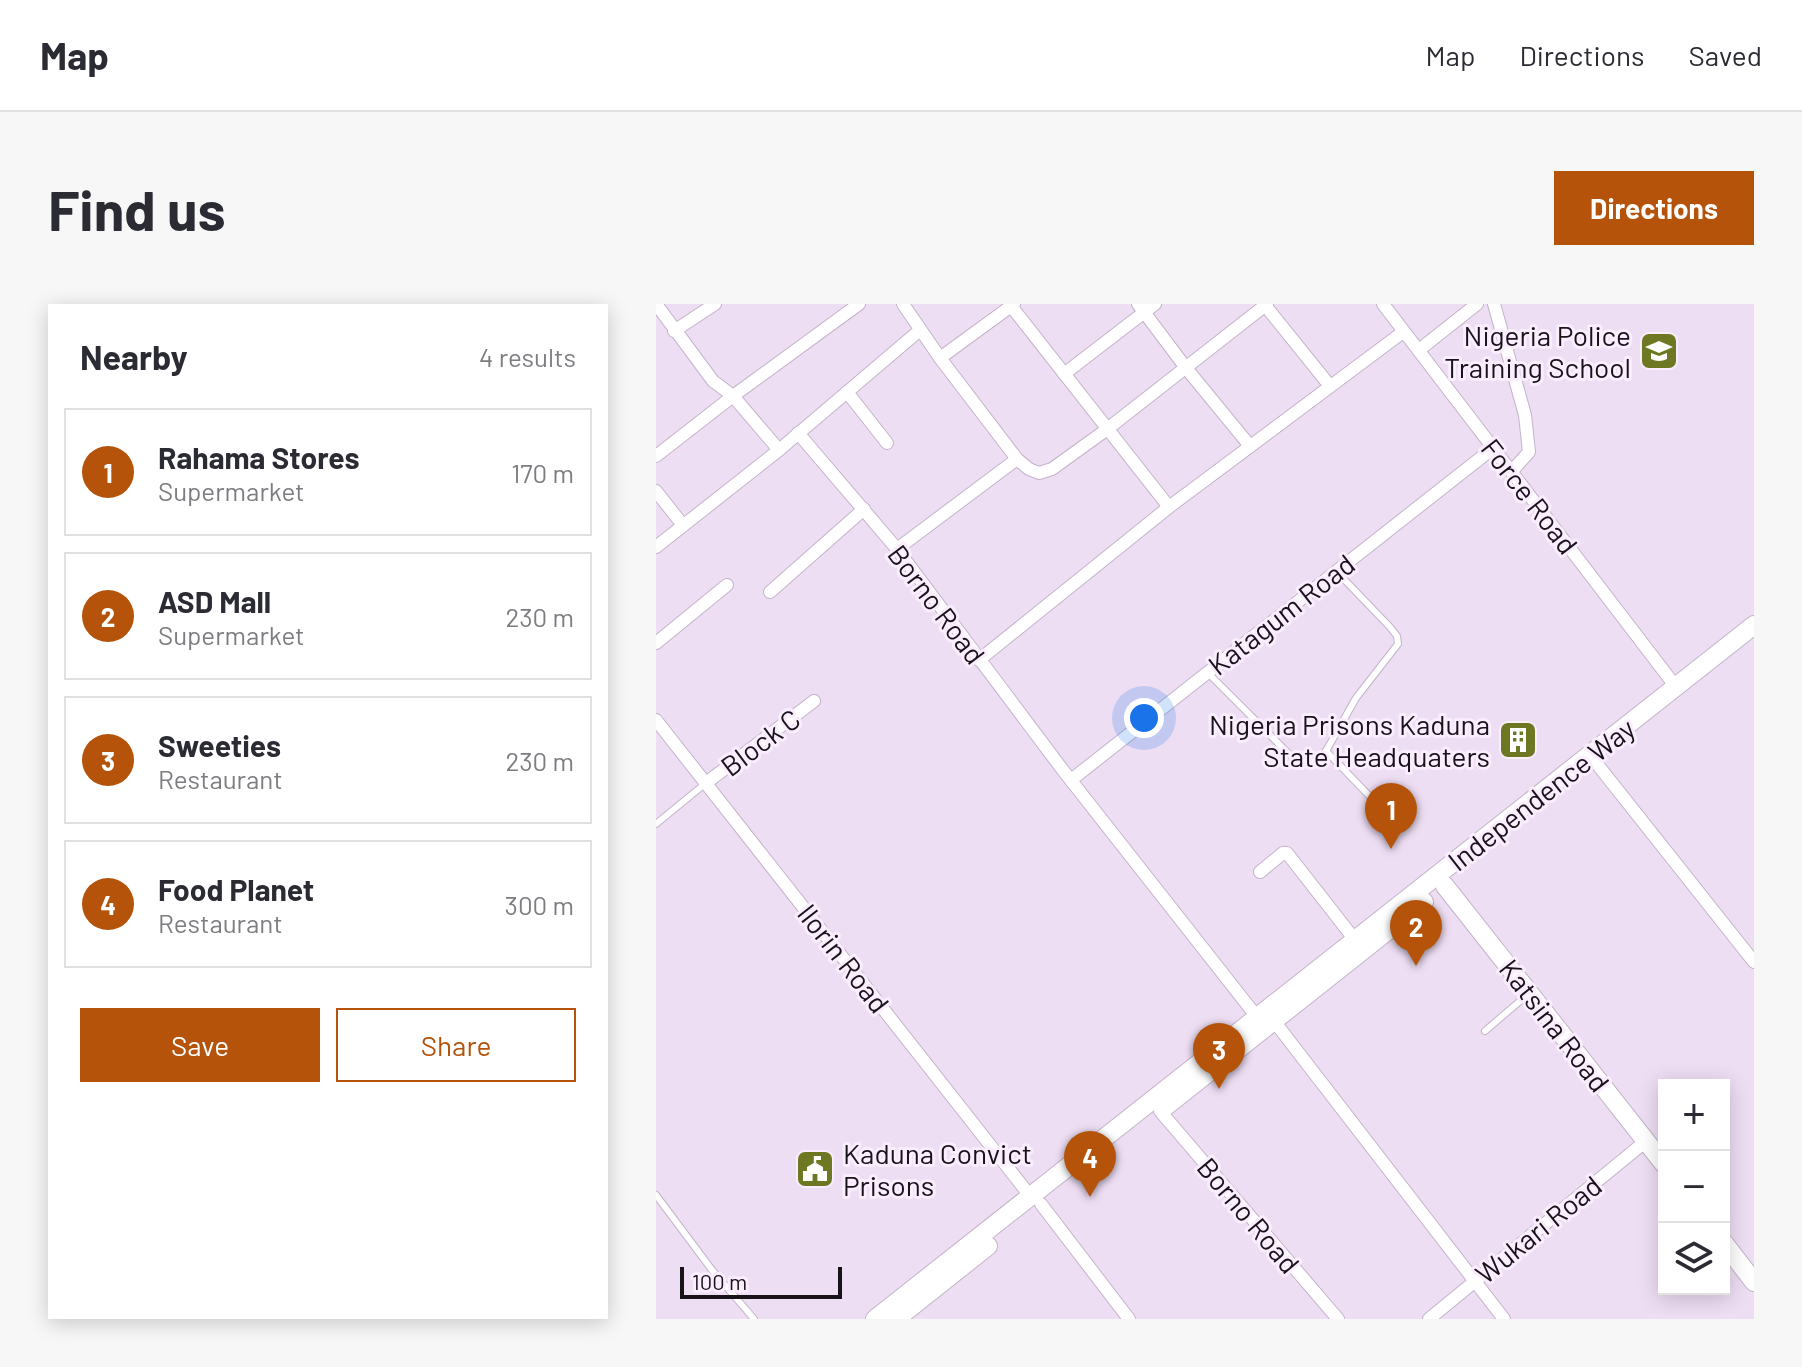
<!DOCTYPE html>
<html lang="en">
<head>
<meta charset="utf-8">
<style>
  :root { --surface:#fff; --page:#f7f7f7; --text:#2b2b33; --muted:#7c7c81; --line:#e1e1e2; --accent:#b45309 }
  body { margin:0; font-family:Barlow,sans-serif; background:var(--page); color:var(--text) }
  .controls { position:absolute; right:24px; bottom:24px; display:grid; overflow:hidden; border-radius:0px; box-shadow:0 4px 20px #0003 }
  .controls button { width:72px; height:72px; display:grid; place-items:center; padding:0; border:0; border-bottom:2px solid var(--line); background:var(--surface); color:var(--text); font:40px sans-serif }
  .scale { position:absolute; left:24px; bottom:20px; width:162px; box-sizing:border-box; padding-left:8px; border:4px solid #181219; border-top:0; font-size:22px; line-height:28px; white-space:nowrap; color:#181219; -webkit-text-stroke:6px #faedfe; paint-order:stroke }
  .you { position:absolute; left:488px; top:414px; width:28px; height:28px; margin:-20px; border:6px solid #fff; border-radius:50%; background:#1a73e8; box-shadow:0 0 0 12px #1a73e833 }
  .badge { display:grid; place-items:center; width:52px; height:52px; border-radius:50%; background:var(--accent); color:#fff; font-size:26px; font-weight:700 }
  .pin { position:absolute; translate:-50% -66px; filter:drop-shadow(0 2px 4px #0008) }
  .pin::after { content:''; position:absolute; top:42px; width:28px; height:24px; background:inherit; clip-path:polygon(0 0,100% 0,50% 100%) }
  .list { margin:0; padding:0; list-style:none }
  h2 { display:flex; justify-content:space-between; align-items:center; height:104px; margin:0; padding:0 32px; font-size:34px }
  h2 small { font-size:26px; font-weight:400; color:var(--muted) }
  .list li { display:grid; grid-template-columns:52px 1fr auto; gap:24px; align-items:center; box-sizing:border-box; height:128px; margin:0 16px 16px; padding:0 16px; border:2px solid var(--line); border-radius:0px }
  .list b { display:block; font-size:30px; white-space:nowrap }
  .list p { margin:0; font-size:26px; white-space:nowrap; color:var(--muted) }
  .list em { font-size:26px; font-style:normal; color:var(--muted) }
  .actions { display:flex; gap:16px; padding:24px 32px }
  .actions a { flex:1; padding:18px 0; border:2px solid var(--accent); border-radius:0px; text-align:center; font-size:28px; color:var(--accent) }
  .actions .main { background:var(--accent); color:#fff }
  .icon { flex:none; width:44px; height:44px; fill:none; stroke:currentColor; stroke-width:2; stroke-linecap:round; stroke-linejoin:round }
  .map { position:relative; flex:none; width:1098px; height:1015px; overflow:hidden; border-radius:0px }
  header { display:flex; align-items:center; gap:48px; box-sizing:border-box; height:112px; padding:0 40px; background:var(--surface); border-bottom:2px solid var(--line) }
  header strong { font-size:38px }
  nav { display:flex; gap:44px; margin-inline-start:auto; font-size:28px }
  .intro { display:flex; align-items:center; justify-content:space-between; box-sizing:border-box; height:192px; padding:0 48px }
  h1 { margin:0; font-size:56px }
  .button { padding:20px 36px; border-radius:0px; background:var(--accent); color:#fff; font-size:28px; font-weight:700 }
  main { display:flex; gap:48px; padding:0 48px }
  aside { flex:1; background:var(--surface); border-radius:0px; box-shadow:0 4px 20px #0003 }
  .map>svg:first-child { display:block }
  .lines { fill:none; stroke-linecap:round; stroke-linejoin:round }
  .lane-casing { stroke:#c3b4c8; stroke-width:8 }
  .street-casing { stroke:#c3b4c8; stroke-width:14 }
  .secondary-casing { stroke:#c3b4c8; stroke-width:20 }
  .lane { stroke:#fff; stroke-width:6 }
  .street { stroke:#fff; stroke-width:12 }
  .secondary { stroke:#fff; stroke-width:18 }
  .labels { text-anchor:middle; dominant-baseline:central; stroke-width:6; stroke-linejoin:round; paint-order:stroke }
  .poi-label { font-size:28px; fill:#181219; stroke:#faedfe; text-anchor:end }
  .street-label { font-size:28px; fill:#181219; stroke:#faedfe }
</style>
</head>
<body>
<header>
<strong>Map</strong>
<nav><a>Map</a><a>Directions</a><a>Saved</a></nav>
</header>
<div class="intro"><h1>Find us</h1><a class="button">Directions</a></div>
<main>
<aside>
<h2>Nearby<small>4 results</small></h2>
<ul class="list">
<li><span class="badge">1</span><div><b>Rahama Stores</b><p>Supermarket</p></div><em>170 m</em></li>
<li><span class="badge">2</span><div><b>ASD Mall</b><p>Supermarket</p></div><em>230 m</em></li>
<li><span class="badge">3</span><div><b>Sweeties</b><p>Restaurant</p></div><em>230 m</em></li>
<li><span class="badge">4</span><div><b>Food Planet</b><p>Restaurant</p></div><em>300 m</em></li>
</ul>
<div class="actions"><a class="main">Save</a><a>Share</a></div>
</aside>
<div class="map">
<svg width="1098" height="1015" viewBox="0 0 1098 1015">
  <rect width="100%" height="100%" fill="#eedef4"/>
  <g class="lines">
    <defs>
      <g id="lane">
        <path d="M552 369 634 451 646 457 657 458 670 447 727 506"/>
        <path d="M670 447 700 394 742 340 741 332 733 322 681 268"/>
        <path d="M0 520 50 479"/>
        <path d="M829 727 871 691"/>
        <path d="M0 891 56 966 98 1015"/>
      </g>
      <g id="street">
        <path d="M0 0 57 77 77 92 123 146"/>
        <path d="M247 0 284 54 361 155 373 165 383 169 396 165 450 126 611 0"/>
        <path d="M482 0 530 64 594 142"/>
        <path d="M608 0 674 82"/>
        <path d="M727 0 1020 383"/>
        <path d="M838 0 869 111 873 148 856 167"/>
        <path d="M355 2 513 203"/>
        <path d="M18 27 59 0"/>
        <path d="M763 46 821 0"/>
        <path d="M284 54 358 0"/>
        <path d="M408 70 499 0"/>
        <path d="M191 88 231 139"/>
        <path d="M142 129 241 245 406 465 601 713"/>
        <path d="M0 152 77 92 203 0"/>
        <path d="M0 187 26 220"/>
        <path d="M0 243 123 146 264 26"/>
        <path d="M241 245 361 155"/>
        <path d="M114 288 208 205"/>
        <path d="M0 339 71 281"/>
        <path d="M323 356 513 203 747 28"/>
        <path d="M0 416 375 893"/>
        <path d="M941 460 1098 658"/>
        <path d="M415 476 836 145"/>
        <path d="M50 479 158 397"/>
        <path d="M604 568 627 549H631L699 636"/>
        <path d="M618 717 848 1015"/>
        <path d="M504 807 682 1015"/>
        <path d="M385 900 473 1015"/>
        <path d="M773 1015 990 837"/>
      </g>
      <g id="secondary">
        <path d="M789 582 1008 860"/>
        <path d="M509 803 768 598"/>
        <path d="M1068 939 1098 978"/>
        <path d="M219 1015 1098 321"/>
        <path d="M240 1015 332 942"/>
      </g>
    </defs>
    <!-- lane casing -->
    <use href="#lane" class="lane-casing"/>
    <!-- street casing -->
    <use href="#street" class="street-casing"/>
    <!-- secondary casing -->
    <use href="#secondary" class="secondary-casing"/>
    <!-- lane -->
    <use href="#lane" class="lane"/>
    <!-- street -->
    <use href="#street" class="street"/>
    <!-- secondary -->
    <use href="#secondary" class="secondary"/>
  </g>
  <!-- icons -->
  <defs>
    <symbol id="university-square" viewBox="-11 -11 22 22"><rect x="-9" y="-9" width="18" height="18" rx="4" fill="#6e7822" stroke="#faedfe"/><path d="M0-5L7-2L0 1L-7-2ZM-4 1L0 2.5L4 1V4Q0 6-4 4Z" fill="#fff"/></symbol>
    <symbol id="building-square" viewBox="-11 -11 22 22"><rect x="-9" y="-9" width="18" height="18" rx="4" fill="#6e7822" stroke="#faedfe"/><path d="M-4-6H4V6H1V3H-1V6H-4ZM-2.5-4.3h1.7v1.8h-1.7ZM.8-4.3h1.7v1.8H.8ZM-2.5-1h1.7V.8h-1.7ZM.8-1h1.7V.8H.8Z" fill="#fff"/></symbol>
    <symbol id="civic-square" viewBox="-11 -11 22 22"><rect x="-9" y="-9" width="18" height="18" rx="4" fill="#6e7822" stroke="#faedfe"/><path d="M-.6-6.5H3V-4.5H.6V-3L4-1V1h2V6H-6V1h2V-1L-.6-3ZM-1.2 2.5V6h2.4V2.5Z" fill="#fff"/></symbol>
  </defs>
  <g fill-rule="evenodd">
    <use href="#university-square" x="981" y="25" width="44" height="44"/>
    <use href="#building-square" x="840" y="414" width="44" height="44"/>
    <use href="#civic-square" x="137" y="843" width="44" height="44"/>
  </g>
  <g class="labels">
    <!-- poi labels -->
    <g class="poi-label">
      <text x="975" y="31">Nigeria Police<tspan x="975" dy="32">Training School</tspan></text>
      <text x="834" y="420">Nigeria Prisons Kaduna<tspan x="834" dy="32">State Headquaters</tspan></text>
      <text x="187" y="849" text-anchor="start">Kaduna Convict<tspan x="187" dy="32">Prisons</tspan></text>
    </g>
    <!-- street labels -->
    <g class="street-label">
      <text transform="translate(874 192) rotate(52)">Force Road</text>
      <text transform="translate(281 300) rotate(53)">Borno Road</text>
      <text transform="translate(625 310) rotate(-38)">Katagum Road</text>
      <text transform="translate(104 438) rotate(-37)">Block C</text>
      <text transform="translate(885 490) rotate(-38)">Independence Way</text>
      <text transform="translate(188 654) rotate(52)">Ilorin Road</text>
      <text transform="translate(899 721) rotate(52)">Katsina Road</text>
      <text transform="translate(593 911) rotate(50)">Borno Road</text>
      <text transform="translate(882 925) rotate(-39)">Wukari Road</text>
    </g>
  </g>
</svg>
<div class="controls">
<button>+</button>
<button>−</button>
<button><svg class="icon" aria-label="layers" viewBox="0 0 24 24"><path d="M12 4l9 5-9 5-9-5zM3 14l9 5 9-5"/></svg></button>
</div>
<div class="scale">100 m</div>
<div class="you"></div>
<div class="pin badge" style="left:735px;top:545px">1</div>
<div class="pin badge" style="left:760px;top:662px">2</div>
<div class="pin badge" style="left:563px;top:785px">3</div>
<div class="pin badge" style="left:434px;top:893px">4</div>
</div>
</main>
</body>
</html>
